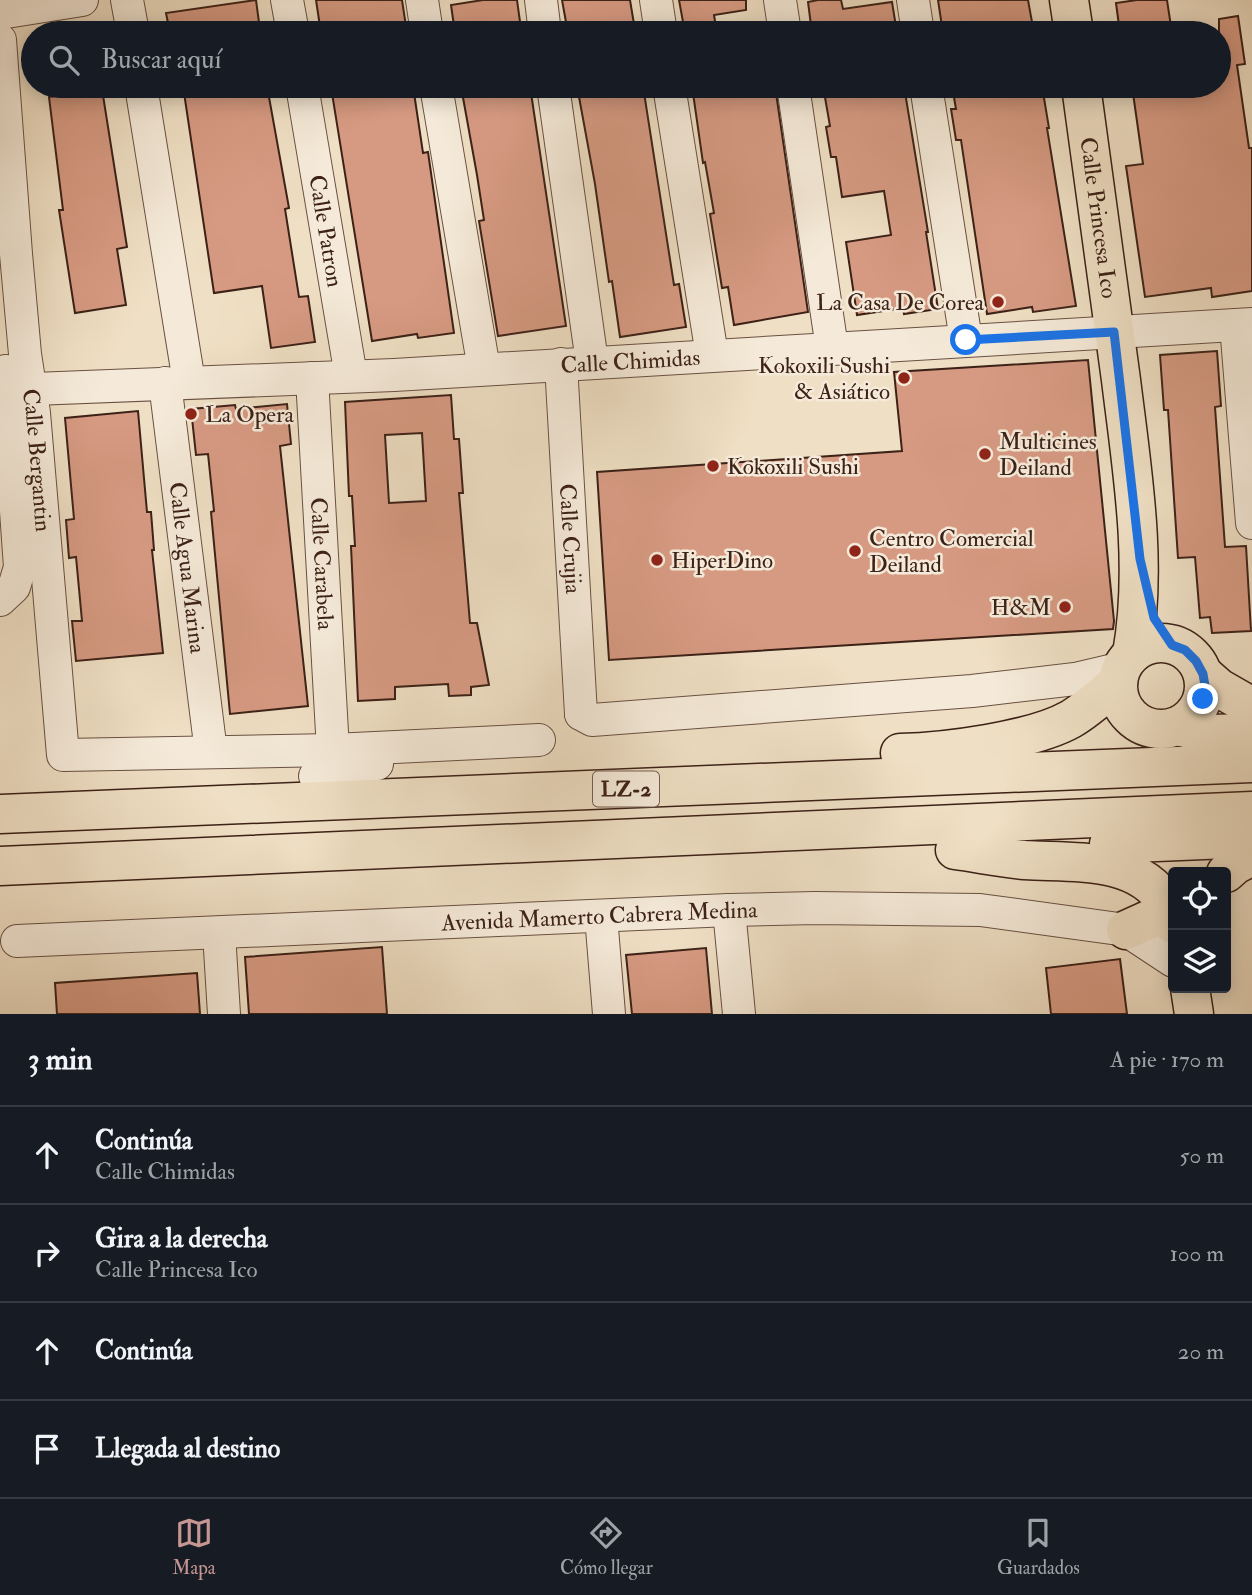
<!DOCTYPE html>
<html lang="es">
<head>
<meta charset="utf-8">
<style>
  :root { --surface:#171b24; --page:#242831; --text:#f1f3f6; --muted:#9ea1a6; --line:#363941; --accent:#c59692 }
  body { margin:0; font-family:"IM FELL Double Pica",serif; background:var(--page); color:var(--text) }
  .controls { position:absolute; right:21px; bottom:21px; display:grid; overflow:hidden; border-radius:7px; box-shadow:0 4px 18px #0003 }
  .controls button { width:63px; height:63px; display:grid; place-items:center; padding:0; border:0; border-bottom:2px solid var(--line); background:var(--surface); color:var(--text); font:35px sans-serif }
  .stop { position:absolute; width:21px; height:21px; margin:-16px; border:5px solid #1a73e8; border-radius:50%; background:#fff }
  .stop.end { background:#1a73e8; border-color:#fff; box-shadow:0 2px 7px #0008 }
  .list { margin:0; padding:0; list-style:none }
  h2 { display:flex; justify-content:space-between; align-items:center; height:91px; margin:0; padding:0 28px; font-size:30px }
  h2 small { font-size:23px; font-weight:400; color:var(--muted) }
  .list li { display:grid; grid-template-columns:46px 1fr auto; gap:21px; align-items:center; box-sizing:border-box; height:98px; padding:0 28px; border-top:2px solid var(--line) }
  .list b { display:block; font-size:26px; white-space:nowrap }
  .list p { margin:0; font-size:23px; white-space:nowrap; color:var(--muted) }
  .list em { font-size:23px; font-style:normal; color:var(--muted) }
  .icon { flex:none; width:38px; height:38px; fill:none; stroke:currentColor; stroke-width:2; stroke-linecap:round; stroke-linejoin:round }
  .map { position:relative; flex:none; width:1252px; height:1014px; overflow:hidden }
  .search { position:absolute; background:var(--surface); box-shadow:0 4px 18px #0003; left:21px; right:21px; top:21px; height:77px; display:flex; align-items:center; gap:18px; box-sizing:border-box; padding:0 24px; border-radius:38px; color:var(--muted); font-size:26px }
  .sheet { height:483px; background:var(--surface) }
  nav { display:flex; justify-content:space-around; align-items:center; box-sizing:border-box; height:98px; border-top:2px solid var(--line); background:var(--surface); font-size:19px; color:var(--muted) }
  nav a { display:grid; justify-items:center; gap:4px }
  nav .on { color:var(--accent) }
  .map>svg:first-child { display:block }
  .building { fill:#d69a82; stroke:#3c2117; stroke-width:2; fill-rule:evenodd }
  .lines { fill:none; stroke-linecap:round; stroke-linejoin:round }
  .minor-casing { stroke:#695042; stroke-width:34 }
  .major-casing { stroke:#3c2117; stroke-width:41 }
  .highway-casing { stroke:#3c2117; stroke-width:41 }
  .minor { stroke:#f5ead9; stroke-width:32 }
  .major { stroke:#efdfc4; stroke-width:38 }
  .highway { stroke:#efdfc4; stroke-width:38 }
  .route { stroke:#1a73e8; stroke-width:9 }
  .poi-dot { fill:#8f2418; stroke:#f5ead9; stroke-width:2.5 }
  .labels { text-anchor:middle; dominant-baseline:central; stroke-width:5; stroke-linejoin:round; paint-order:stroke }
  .shield { fill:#f5ead9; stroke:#745d51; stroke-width:2 }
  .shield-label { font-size:21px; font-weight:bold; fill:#3c2117 }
  .street-label { font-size:23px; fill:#3c2117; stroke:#f5ead9 }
  .poi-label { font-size:23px; fill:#3c2117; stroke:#f5ead9; text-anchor:start }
</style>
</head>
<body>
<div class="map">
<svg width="1252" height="1014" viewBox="0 0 1252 1014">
  <rect width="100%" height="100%" fill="#efdfc4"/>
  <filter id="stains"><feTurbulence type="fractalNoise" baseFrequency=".00286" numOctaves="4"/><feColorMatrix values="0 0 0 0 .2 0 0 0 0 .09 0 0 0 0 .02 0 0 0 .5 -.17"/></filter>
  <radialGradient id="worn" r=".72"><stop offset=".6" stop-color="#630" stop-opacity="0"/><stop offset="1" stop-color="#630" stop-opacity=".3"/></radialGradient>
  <!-- building -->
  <g class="building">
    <path d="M256 0 260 30 236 33H170L166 13Z"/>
    <path d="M316 0H402L407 33H321Z"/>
    <path d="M483 0H517L521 29 492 33H455L451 5Z"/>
    <path d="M562 0H630L635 30 617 33H568Z"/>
    <path d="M679 0H746V10L714 15 717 33H685Z"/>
    <path d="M818 0H841L843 9 892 2 897 33H812L808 2Z"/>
    <path d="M938 0H1028L1034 33H943Z"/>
    <path d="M1137 0H1167L1172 33H1120L1116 3Z"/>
    <path d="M1238 16 1245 64 1237 65 1249 148H1252V291L1212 297 1211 288 1145 297 1126 166 1143 164 1132 86H1219V19Z"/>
    <path d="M183 86H267L289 208 285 209 299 297 308 296 315 342 271 348 262 286 214 293Z"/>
    <path d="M340 86H413L423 153 428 152 454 333 418 338 417 334 372 341 331 87Z"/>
    <path d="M504 86H530L566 326 498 336 479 221 484 220 477 175 462 92Z"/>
    <path d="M577 86H643L674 285 679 284 686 327 620 337 612 281 609 282 595 184Z"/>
    <path d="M692 86H775L808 312 734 325 728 287 722 288 710 214 714 213 705 162 703 163Z"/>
    <path d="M823 86H856V89L877 86H904L928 232H926L938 309 904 314 903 308 857 315 846 242 891 235 884 191 842 197 836 157H831L826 127 830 126Z"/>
    <path d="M952 86H1042L1049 128H1047L1076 306 1033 312 1032 307 987 314 961 140H956L951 109H956Z"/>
    <path d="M102 89 127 247 117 249 126 305 75 313 59 210H63L49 97Z"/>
    <path d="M1217 351 1221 406 1215 407 1225 547 1246 546 1251 631 1212 633 1210 617 1200 618 1195 557 1178 558 1168 410H1164L1160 355Z"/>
    <path d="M1088 360 1114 621 1113 629 609 660 597 472 902 451 894 372Z"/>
    <path d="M451 395 454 439H459L463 493H459L470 623H477L489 685 471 687V695L449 696 448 684 395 687V699L358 701 351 546H355L352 496H349L345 402ZM422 433 426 501 389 503 385 435Z"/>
    <path d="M287 404 291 444 280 446 308 706 230 714 211 512 214 511 208 454 196 455 191 409 235 405 236 409Z"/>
    <path d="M138 411 147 512H151L154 550H152L163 653 76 661 72 621H82L76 557 69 558 66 520 74 519 65 418Z"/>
    <path d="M382 947 387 1014H249L245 957Z"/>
    <path d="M706 948 712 1014H632L626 955Z"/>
    <path d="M1120 959 1127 1014H1051L1046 968Z"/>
    <path d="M197 973 200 1014H57L55 983Z"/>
  </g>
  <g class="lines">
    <defs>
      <g id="minor">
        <path d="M127 0 133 33"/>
        <path d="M287 0 293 33"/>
        <path d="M422 0 427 33"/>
        <path d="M541 0 545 33"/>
        <path d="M656 0 661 33"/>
        <path d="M780 0 785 33"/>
        <path d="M913 0 918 33"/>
        <path d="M0 13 82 0"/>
        <path id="s1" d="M0 40 16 254 25 354 34 413 63 755 333 750 539 740"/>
        <path d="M141 86 189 382"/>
        <path id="s2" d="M302 86 351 376"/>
        <path d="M436 86 484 369"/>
        <path d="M553 86 592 362"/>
        <path d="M669 86 712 355"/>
        <path d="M793 86 832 348"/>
        <path d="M926 86 966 340"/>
        <path d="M1236 325 1252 523"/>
        <path id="s3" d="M561 364 581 714"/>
        <path id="s4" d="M312 378 333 750"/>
        <path id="s5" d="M165 383 211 752"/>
        <path id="s6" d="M8 390 394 375 1252 324"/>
        <path d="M0 600 14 587 20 567 6 371"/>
        <path d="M581 714 592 720 972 691 1075 679 1122 668"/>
        <path d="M315 776 377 764"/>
        <path d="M729 910 739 1014"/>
        <path d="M601 916 609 1014"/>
        <path d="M219 933 224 1014"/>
        <path id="s7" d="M17 941 729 910 815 908 980 910 1126 930 1173 961"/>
      </g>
      <g id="major">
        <path d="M1069 0 1074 33"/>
        <path id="s8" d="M1081 86C1095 184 1108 282 1121 380 1132 470 1148 564 1132 654"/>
        <circle cx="1161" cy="686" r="43"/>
        <path d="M1203 674 1219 688 1252 707"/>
        <path d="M1178 726 1210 734 1252 733"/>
        <path d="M1109 844 1252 838"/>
        <path d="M1226 873 1235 865 1252 856"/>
        <path d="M1190 988 1194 1014"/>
      </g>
      <g id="highway">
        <path d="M900 753C944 752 1032 741 1071 719 1088 709 1103 695 1118 682"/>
        <path d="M0 814 1252 763"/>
        <path d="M955 850C978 853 1002 858 1025 860 1072 863 1138 856 1166 903 1169 909 1171 917 1173 924"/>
        <path d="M0 866 1252 811"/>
        <path d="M1126 930 1157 916 1166 904"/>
      </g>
    </defs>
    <!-- minor casing -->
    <use href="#minor" class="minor-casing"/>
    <!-- major casing -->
    <use href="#major" class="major-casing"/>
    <!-- highway casing -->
    <use href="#highway" class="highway-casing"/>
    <!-- minor -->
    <use href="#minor" class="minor"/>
    <!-- major -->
    <use href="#major" class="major"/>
    <!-- highway -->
    <use href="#highway" class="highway"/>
  </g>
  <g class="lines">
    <!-- route -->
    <path class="route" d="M966 340 1114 332 1140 559 1154 618 1172 645 1185 650 1196 661 1203 674 1205 686 1203 699"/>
  </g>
  <!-- markers -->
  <g class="poi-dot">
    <circle cx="998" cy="302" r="7"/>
    <circle cx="904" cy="378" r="7"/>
    <circle cx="191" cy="414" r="7"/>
    <circle cx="985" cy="454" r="7"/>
    <circle cx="713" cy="466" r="7"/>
    <circle cx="855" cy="551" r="7"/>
    <circle cx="657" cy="560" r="7"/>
    <circle cx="1065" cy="607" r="7"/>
  </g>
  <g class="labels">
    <!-- shield labels -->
    <rect class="shield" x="593" y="771.5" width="66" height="35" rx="5"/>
    <g class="shield-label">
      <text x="626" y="789">LZ-2</text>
    </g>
    <!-- street labels -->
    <g class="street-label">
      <text stroke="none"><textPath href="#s8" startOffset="133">Calle Princesa Ico</textPath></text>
      <text stroke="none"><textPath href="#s2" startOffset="147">Calle Patron</textPath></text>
      <text stroke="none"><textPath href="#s6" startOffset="623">Calle Chimidas</textPath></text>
      <text stroke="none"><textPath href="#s1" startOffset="422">Calle Bergantin</textPath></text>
      <text stroke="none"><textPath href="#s3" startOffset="175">Calle Crujia</textPath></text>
      <text stroke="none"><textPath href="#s4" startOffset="186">Calle Carabela</textPath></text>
      <text stroke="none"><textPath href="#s5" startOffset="186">Calle Agua Marina</textPath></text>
      <text stroke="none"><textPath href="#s7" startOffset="583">Avenida Mamerto Cabrera Medina</textPath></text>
    </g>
    <!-- poi labels -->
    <g class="poi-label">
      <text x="984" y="302" text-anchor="end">La Casa De Corea</text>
      <text x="890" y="365" text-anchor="end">Kokoxili Sushi<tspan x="890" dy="26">&amp; Asiático</tspan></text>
      <text x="205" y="414">La Opera</text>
      <text x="999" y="441">Multicines<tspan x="999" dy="26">Deiland</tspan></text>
      <text x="727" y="466">Kokoxili Sushi</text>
      <text x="869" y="538">Centro Comercial<tspan x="869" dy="26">Deiland</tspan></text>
      <text x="671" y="560">HiperDino</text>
      <text x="1051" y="607" text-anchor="end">H&amp;M</text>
    </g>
  </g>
  <rect width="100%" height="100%" filter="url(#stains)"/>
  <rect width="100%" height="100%" fill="url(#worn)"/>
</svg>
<div class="controls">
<button><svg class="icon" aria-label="locate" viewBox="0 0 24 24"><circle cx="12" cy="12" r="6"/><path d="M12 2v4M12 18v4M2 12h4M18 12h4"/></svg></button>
<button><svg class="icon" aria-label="layers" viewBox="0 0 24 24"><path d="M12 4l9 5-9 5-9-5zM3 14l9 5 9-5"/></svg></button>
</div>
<div class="stop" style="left:966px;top:340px"></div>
<div class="stop end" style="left:1203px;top:699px"></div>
<div class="search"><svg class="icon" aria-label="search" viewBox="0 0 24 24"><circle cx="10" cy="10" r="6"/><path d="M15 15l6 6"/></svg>Buscar aquí</div>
</div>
<section class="sheet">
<h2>3 min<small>A pie · 170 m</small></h2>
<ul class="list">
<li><svg class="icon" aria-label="ahead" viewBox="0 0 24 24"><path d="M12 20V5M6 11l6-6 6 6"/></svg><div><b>Continúa</b><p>Calle Chimidas</p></div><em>50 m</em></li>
<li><svg class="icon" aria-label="right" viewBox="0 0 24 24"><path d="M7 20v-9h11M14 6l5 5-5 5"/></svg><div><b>Gira a la derecha</b><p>Calle Princesa Ico</p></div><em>100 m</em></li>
<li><svg class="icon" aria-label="ahead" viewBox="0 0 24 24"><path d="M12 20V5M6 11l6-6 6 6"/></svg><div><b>Continúa</b></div><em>20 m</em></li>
<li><svg class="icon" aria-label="arrive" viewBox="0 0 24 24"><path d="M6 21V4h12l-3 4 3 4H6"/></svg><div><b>Llegada al destino</b></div></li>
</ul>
</section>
<nav>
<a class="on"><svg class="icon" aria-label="map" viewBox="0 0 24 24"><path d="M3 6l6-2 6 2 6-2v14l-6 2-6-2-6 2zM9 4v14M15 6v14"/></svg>Mapa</a>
<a><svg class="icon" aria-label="directions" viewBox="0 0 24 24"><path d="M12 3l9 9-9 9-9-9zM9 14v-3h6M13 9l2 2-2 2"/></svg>Cómo llegar</a>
<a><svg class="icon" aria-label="saved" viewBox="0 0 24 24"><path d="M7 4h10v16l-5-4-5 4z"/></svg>Guardados</a>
</nav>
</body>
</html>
